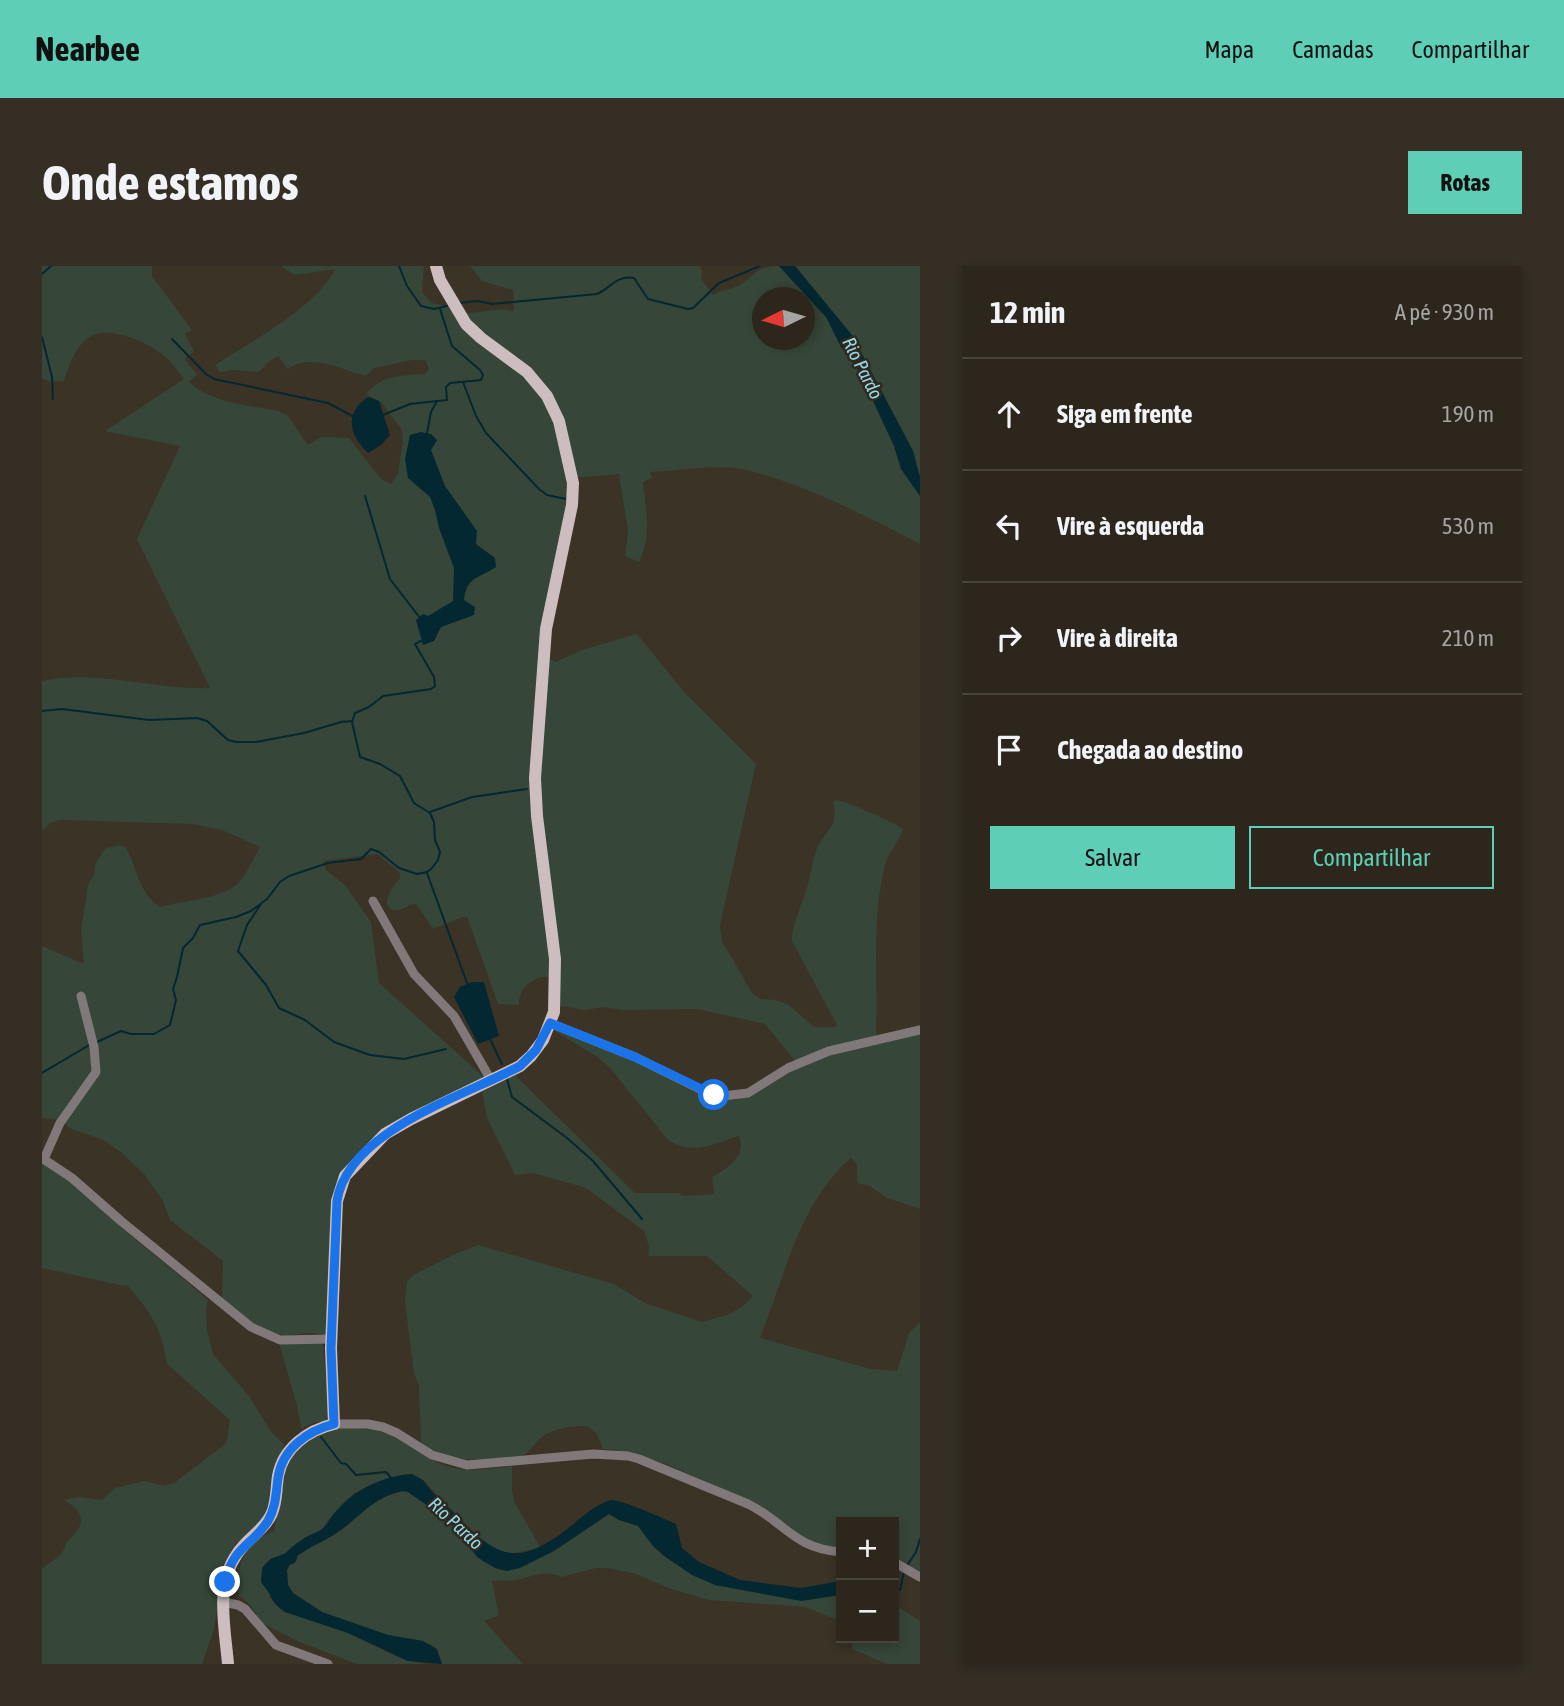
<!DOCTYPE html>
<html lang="pt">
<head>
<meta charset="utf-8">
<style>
  :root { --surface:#2c261c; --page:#342e25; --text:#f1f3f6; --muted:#a6a5a3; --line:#48433b; --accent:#5eceb7 }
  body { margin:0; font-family:"Asap Condensed",sans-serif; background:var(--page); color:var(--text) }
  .controls { position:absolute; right:21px; bottom:21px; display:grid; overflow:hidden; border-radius:0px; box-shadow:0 4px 10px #0003 }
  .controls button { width:63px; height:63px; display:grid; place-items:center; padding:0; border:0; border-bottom:2px solid var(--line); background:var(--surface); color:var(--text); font:35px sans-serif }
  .compass { position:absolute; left:710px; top:21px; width:63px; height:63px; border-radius:50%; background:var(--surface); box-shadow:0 4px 10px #0003; rotate:265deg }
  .stop { position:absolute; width:21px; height:21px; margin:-16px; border:5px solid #1a73e8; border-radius:50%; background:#fff }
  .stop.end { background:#1a73e8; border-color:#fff; box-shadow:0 2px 7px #0008 }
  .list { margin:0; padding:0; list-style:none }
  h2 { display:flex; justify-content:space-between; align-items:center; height:91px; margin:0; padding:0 28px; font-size:30px }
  h2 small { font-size:23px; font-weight:400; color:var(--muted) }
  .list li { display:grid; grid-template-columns:46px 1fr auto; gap:21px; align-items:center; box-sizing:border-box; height:112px; padding:0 28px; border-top:2px solid var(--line) }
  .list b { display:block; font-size:26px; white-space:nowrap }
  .list em { font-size:23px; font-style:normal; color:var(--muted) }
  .actions { display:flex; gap:14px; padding:21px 28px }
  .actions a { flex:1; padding:16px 0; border:2px solid var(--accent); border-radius:0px; text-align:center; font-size:24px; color:var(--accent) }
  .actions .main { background:var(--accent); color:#111 }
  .icon { flex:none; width:38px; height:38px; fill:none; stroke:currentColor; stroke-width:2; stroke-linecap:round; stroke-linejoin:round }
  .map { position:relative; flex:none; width:878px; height:1398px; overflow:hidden; border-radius:0px }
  header { display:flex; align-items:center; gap:42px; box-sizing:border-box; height:98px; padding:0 35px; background:var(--accent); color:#111 }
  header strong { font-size:33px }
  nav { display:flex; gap:38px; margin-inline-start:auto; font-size:24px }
  .intro { display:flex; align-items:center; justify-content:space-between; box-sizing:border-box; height:168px; padding:0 42px }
  h1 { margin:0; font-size:49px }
  .button { padding:18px 32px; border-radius:0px; background:var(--accent); color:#111; font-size:24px; font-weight:700 }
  main { display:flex; gap:42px; padding:0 42px }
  aside { flex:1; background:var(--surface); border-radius:0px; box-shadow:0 4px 10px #0003 }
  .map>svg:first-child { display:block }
  .green { fill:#364638; fill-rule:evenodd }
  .water { fill:#042831 }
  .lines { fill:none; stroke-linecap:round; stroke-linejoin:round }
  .stream { stroke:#042831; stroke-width:2 }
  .river { stroke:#042831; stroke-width:12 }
  .minor { stroke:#817979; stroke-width:9 }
  .major { stroke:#cebdbe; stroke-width:12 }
  .route { stroke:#1a73e8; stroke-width:9 }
  .labels { text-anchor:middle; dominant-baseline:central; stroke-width:5; stroke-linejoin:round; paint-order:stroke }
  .water-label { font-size:19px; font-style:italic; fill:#94d7ea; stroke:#30291d }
</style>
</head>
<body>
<header>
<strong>Nearbee</strong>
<nav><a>Mapa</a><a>Camadas</a><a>Compartilhar</a></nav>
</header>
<div class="intro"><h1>Onde estamos</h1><a class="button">Rotas</a></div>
<main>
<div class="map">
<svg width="878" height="1398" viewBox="0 0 878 1398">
  <rect width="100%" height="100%" fill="#3a3326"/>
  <!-- green -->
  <g class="green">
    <path d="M0 0H110V10L150 64 143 68 152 85 143 93 155 109 147 116C172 138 206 139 237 145L246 150 266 179 279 171 307 172 339 213 349 218 356 208 361 174 360 164 339 136 324 128C340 108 359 110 383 108L387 103 384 95C367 91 350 100 332 102L324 110C300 104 269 86 246 103L236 90 226 96 217 106 191 104 178 106 173 99C208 76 275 41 293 3L253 9 239 0H382L380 26 390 37 408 41 415 46 428 47 461 43 472 45 471 24 440 15 428 0H658L660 6 659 13 671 29C680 23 689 24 698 19 713 9 715 0 737 0L784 51 799 81 814 99 827 123 852 180 859 203 878 230V278C820 248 763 218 700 203 677 198 633 205 608 206L610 212 601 216C604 244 610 270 597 296L583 290 586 265 577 208 528 212 530 225 503 352 507 392 513 396 543 383 595 368 644 428 714 498 678 659 680 675 710 727 719 733 734 734 747 739 772 761H793L795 759 750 675C749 660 762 634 766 618 769 607 770 596 774 585 781 565 798 562 791 537L793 534C803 534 851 556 861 563 858 574 848 584 844 596 829 649 836 708 834 762L835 770 878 759V943L845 932 826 919 817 918 815 915V899L809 892C757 937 743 1010 718 1072L829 1103 855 1105 867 1067 878 1056V1307L852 1289V1256H799V1284C758 1278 742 1252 708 1235L622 1197 575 1184 561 1183 555 1168 547 1161C534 1158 511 1163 500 1171 492 1177 489 1186 480 1190 473 1192 465 1192 458 1193 426 1195 408 1194 379 1178L377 1120 372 1107 363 1037 365 1016 371 1009 411 989 436 979 572 1018 603 1037 660 1056 685 1049 700 1041 711 1030 665 990H606L607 980 602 965 544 922 491 907 473 909 445 852 440 826 472 808 593 927H638L640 930 672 928 670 911C686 902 705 890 697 870 671 878 652 890 626 874L569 803 554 790 511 764 512 762 572 783 663 828 700 830 755 797 723 758 655 743 581 744 561 741 544 744 518 740 512 712C495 706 476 721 477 739L456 738 425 651H421L391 663 374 638C366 637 361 646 353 644 335 641 352 619 358 612V607L335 588 282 595 284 604 303 619 329 656 337 717 441 810V812L343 870 301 916 286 1071C272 1063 257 1070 242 1069 218 1067 198 1048 180 1033L181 995 128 954 121 935 102 908 80 887 61 874 27 862 20 854 0 852V680L42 698 39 664 46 619 53 607C51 597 59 589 64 582L79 579 84 582C95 601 97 628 118 641 141 634 175 634 194 619 202 614 212 591 218 581L180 564 150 558 18 554 8 557 0 565V415C55 403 113 424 168 422L95 273 138 180 63 165 142 113C136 106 131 98 125 92 108 77 65 56 45 73 32 83 27 100 22 115L8 116 0 112ZM720 32H762V74H720Z"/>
    <path d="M753 0H878V211L871 185 810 69Z"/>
    <path d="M0 895C33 911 59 944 87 968 113 990 140 1011 166 1034L164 1043 165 1064 171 1088 207 1130 230 1167 242 1178 231 1238 209 1267 194 1277 187 1290 181 1307 172 1363 160 1398H0V1303C6 1297 13 1294 18 1289 23 1284 22 1278 27 1274 45 1257 42 1246 22 1234L37 1231 60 1234 73 1222 103 1215 121 1220 132 1217 182 1179 185 1174 188 1154 125 1098C119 1061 109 1047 85 1019L82 1020 0 1002Z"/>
    <path d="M237 1077H279L281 1079 287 1142 284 1155 271 1157 259 1163 255 1140Z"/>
    <path d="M289 1161C312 1162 338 1161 359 1173 376 1184 390 1197 411 1202 430 1206 451 1202 470 1200V1225L473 1237 498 1281 496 1282 468 1288 453 1283 439 1275 381 1214 363 1208 331 1218 312 1227 287 1253 281 1263 254 1278 229 1304 227 1316 228 1331 235 1340 243 1346 306 1367 358 1392 384 1398H315L255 1375 220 1357 209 1340 197 1329C192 1313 199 1288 212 1276 217 1271 226 1268 232 1265L243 1199 253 1184Z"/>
    <path d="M361 1225 366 1226 405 1253 440 1295 458 1304 512 1285 567 1248 577 1254 596 1260 606 1274 673 1319 750 1333 799 1329V1355L763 1341 667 1334 629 1323 594 1308 566 1302H554L519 1311C502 1303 491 1311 474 1314 466 1315 458 1315 450 1315L457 1349 442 1355 481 1398H400L394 1383 381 1375 346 1369 280 1346 251 1327 246 1319 245 1304C254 1285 272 1281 288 1271 315 1256 327 1232 361 1225Z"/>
    <path d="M852 1338 878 1355V1398H845L810 1383V1372H852Z"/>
  </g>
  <!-- water -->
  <g class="water">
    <path d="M737 0H753L810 69 871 185 878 211V230L859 203 852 180 814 99 799 81 784 51Z"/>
    <path d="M326 131 337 135 348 169 339 179 326 187C307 169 302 147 326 131Z"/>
    <path d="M379 166 389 168 395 174 389 184 403 220 435 265 434 278 453 292 454 301C436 313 425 310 422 334L433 341 432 349 399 361 392 375 381 379 374 354 381 348 386 350 411 335 412 302 397 262 393 244 388 231 366 212 363 193 368 169Z"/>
    <path d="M430 716H442L457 770 436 778 412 731 418 721Z"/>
    <path d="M370 1208 381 1214C390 1227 403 1238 414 1249 451 1287 471 1303 520 1267 532 1258 554 1237 569 1234 578 1233 623 1253 634 1258L640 1282 657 1296 698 1314 759 1322 799 1315V1329L759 1335 673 1319 650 1309 622 1290 611 1280 596 1260 577 1254 567 1248 512 1285 478 1302 465 1305 453 1302 435 1291 405 1253 366 1226 361 1225C327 1232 315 1256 288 1271 272 1281 254 1285 245 1304L246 1319 251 1327 280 1346 346 1369 381 1375 395 1383 400 1398 366 1395 306 1367 243 1346C206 1322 238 1287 264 1271 269 1268 278 1266 282 1261 287 1256 290 1249 295 1244 314 1223 341 1210 370 1208Z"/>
  </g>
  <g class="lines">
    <!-- stream -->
    <g class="stream">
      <path d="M357 0 365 20 379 40 392 43 405 40"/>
      <path d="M0 8 9 0"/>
      <path d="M417 37 436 35 450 38 555 28C569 22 574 9 592 12L606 33 646 43 651 42 677 17 718 0"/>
      <path d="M0 71 10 111 11 133"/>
      <path d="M130 73 164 108 172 113 286 137 314 152"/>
      <path d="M421 116 434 150 444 167 497 223 505 229 524 233"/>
      <path d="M341 149 368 138 405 134 404 121 408 117 439 114 441 109 438 104 410 80 398 43"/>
      <path d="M385 167 389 146 395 135"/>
      <path d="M323 230 348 313 378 352"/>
      <path d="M0 445 20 443 107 454 155 452 165 455 186 474 194 476H214L262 467 299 456 310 455"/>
      <path d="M388 546 430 531 485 523"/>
      <path d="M385 607 425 717"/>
      <path d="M219 638 205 659 196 685 224 719 237 742 263 754 292 776 328 789 362 793 404 783"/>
      <path d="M447 771 460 798"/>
      <path d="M55 776 79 765 89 768H112L128 759 134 734 131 723 135 711 141 682 151 672 158 659 194 651 209 645 225 633 238 616 247 610 286 597 319 593 329 583 337 586 357 602 375 608 385 606 390 602 396 594 398 586 393 574 392 556 388 547 372 537 358 510 338 498 318 491 310 456 313 447 327 441 341 430 389 423 393 420 392 411 373 378 379 375"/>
      <path d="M0 807 49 778"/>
      <path d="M465 813 470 831 525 872 551 895 600 953"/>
      <path d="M279 1171 299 1197 304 1198 314 1209 344 1206 350 1213"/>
      <path d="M866 1298 874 1286 878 1273"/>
      <path d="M858 1324 862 1306"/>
    </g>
    <!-- river -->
    <path class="river" d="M235 1328 225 1314 226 1304 232 1298 249 1292"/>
    <!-- minor -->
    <g class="minor">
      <path d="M331 635 372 708 412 750 449 814"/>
      <path d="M508 757 593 791 664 826 681 830 706 827 746 802 787 785 878 764"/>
      <path d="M0 892 30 912 79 955 209 1061 238 1074 289 1073"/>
      <path d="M2 893 18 857 54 806 52 781 39 730"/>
      <path d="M292 1158H326L341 1161 355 1167 390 1189 425 1199 551 1188 586 1190 597 1193 706 1238C744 1257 751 1282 799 1286"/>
      <path d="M852 1296 878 1311"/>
      <path d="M181 1336 196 1339 203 1343 234 1379 286 1398"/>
    </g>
    <!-- major -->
    <path class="major" d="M186 1398C183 1362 173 1319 195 1288 205 1272 222 1265 230 1247 235 1235 234 1223 236 1210 241 1182 266 1164 292 1158L289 1082 295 935 303 910 343 868 369 853 478 800 489 790 501 774 512 746 513 693 495 550 493 512 504 363 530 239 531 217 517 155 505 130 485 106 439 72 424 58 398 14 394 0"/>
  </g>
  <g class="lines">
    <!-- route -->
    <path class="route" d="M183 1316C192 1279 209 1281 226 1255 234 1241 234 1227 236 1212 240 1183 265 1165 292 1158L289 1082 295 935C306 864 423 830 478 800L494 784 508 757 593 791 672 829"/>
  </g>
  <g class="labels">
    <!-- water labels -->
    <g class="water-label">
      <text transform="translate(821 102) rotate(63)">Rio Pardo</text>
      <text transform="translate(414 1257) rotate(43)">Rio Pardo</text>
    </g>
  </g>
</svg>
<div class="controls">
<button>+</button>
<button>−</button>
</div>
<svg class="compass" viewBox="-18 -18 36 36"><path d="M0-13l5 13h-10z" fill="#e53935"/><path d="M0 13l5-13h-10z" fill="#a6a5a3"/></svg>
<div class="stop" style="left:672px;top:829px"></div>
<div class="stop end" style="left:183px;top:1316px"></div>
</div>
<aside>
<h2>12 min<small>A pé · 930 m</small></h2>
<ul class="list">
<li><svg class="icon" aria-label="ahead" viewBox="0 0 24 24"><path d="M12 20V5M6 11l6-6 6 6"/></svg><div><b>Siga em frente</b></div><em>190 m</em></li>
<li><svg class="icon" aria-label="left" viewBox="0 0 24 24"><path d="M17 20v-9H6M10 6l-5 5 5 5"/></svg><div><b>Vire à esquerda</b></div><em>530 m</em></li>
<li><svg class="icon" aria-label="right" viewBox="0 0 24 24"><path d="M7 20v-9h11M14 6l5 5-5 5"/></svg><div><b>Vire à direita</b></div><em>210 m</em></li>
<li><svg class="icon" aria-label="arrive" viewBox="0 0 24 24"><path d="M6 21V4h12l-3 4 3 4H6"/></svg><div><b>Chegada ao destino</b></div></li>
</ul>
<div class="actions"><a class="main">Salvar</a><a>Compartilhar</a></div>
</aside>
</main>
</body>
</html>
